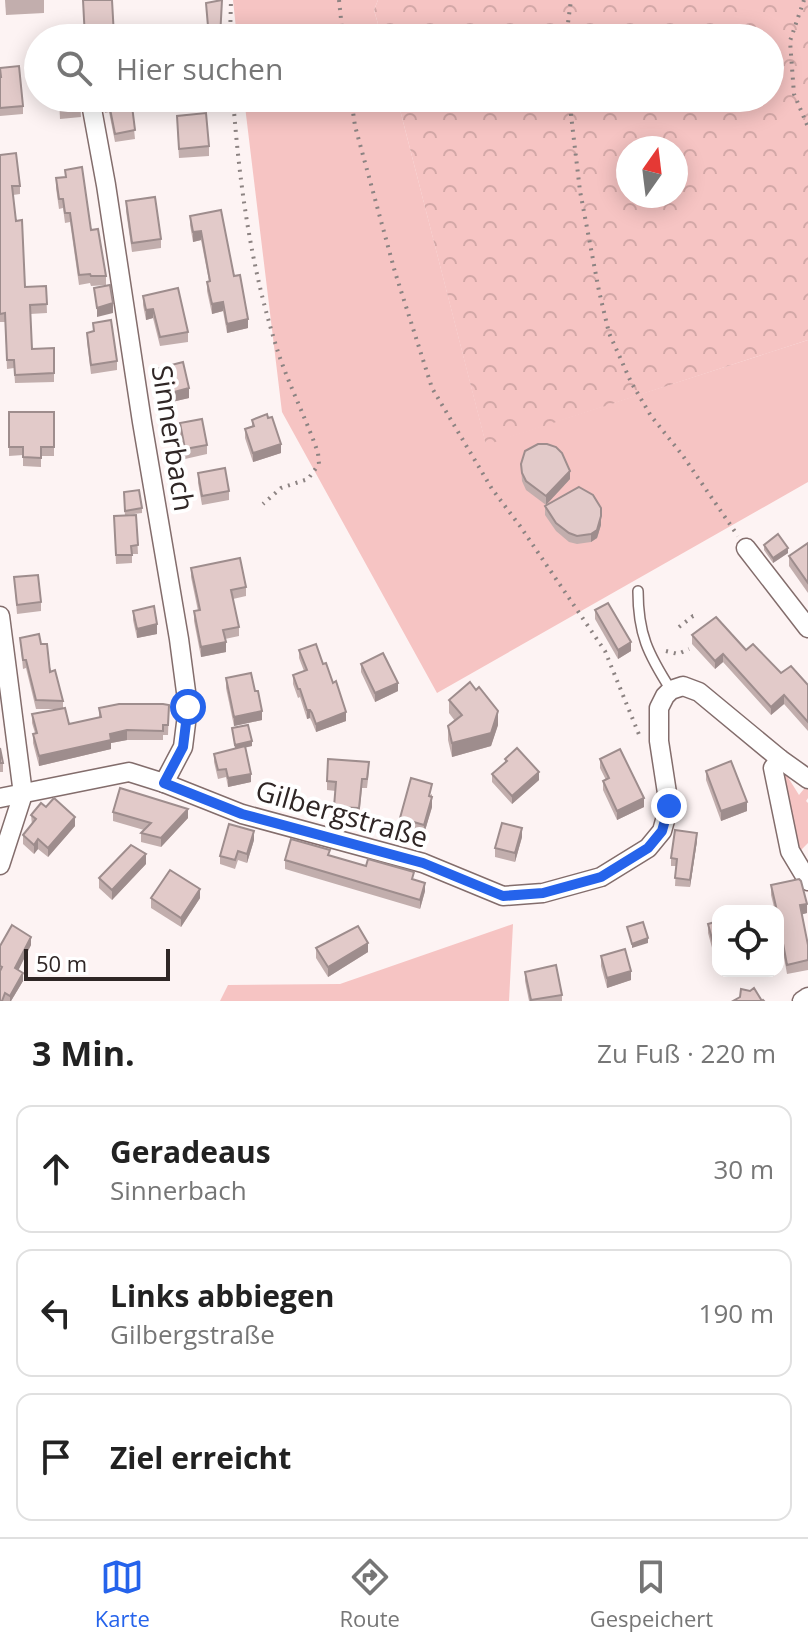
<!DOCTYPE html>
<html lang="de">
<head>
<meta charset="utf-8">
<style>
  :root { --surface:#fff; --page:#f6f6f6; --text:#222; --muted:#767676; --line:#e0e0e0; --accent:#2563eb }
  body { margin:0; font-family:"Open Sans",sans-serif; background:var(--page); color:var(--text) }
  .controls { position:absolute; right:24px; bottom:24px; display:grid; overflow:hidden; border-radius:16px; box-shadow:0 4px 20px #0003 }
  .controls button { width:72px; height:72px; display:grid; place-items:center; padding:0; border:0; border-bottom:2px solid var(--line); background:var(--surface); color:var(--text); font:40px sans-serif }
  .compass { position:absolute; left:616px; top:136px; width:72px; height:72px; border-radius:50%; background:var(--surface); box-shadow:0 4px 20px #0003; rotate:14deg }
  .scale { position:absolute; left:24px; bottom:20px; width:146px; box-sizing:border-box; padding-left:8px; border:4px solid #2f2625; border-top:0; font-size:22px; line-height:28px; white-space:nowrap; color:#2f2625; -webkit-text-stroke:6px #fff; paint-order:stroke }
  .stop { position:absolute; width:24px; height:24px; margin:-18px; border:6px solid #2563eb; border-radius:50%; background:#fff }
  .stop.end { background:#2563eb; border-color:#fff; box-shadow:0 2px 8px #0008 }
  .list { margin:0; padding:0; list-style:none }
  h2 { display:flex; justify-content:space-between; align-items:center; height:104px; margin:0; padding:0 32px; font-size:34px }
  h2 small { font-size:26px; font-weight:400; color:var(--muted) }
  .list li { display:grid; grid-template-columns:52px 1fr auto; gap:24px; align-items:center; box-sizing:border-box; height:128px; margin:0 16px 16px; padding:0 16px; border:2px solid var(--line); border-radius:16px }
  .list b { display:block; font-size:30px; white-space:nowrap }
  .list p { margin:0; font-size:26px; white-space:nowrap; color:var(--muted) }
  .list em { font-size:26px; font-style:normal; color:var(--muted) }
  .icon { flex:none; width:44px; height:44px; fill:none; stroke:currentColor; stroke-width:2; stroke-linecap:round; stroke-linejoin:round }
  .map { position:relative; flex:none; width:808px; height:1001px; overflow:hidden }
  .search { position:absolute; background:var(--surface); box-shadow:0 4px 20px #0003; left:24px; right:24px; top:24px; height:88px; display:flex; align-items:center; gap:20px; box-sizing:border-box; padding:0 28px; border-radius:44px; color:var(--muted); font-size:30px }
  .sheet { height:536px; background:var(--surface) }
  nav { display:flex; justify-content:space-around; align-items:center; box-sizing:border-box; height:112px; border-top:2px solid var(--line); background:var(--surface); font-size:22px; color:var(--muted) }
  nav a { display:grid; justify-items:center; gap:4px }
  nav .on { color:var(--accent) }
  .map>svg:first-child { display:block }
  .green { fill:#f6c4c3 }
  .forest { fill:url(#forest-crowns); fill-rule:evenodd }
  .lines { fill:none; stroke-linecap:round; stroke-linejoin:round }
  .lane-casing { stroke:#836d6c; stroke-width:12 }
  .street-casing { stroke:#836d6c; stroke-width:21 }
  .path { stroke:#8c8382; stroke-width:4; stroke-dasharray:2 6; stroke-linecap:butt }
  .lane { stroke:#fff; stroke-width:9 }
  .street { stroke:#fff; stroke-width:18 }
  .wall { fill:#c2aead }
  .shaded-wall { fill:#9e8d8d }
  .building { fill:#e2cac9; stroke:#9e8d8d; stroke-width:2 }
  .route { stroke:#2563eb; stroke-width:10 }
  .labels { text-anchor:middle; dominant-baseline:central; stroke-width:8; stroke-linejoin:round; paint-order:stroke }
  .street-label { font-size:28px; fill:#2f2625; stroke:#fff }
</style>
</head>
<body>
<div class="map">
<svg width="808" height="1001" viewBox="0 0 808 1001">
  <defs>
    <pattern id="forest-crowns" width="20" height="18" patternUnits="userSpaceOnUse" patternTransform="scale(2)"><rect width="20" height="18" fill="#f6c4c3"/><path d="M2 6a3 3 0 1 1 6 0M12 15a3 3 0 1 1 6 0" fill="none" stroke="#d3a8a7"/></pattern>
  </defs>
  <rect width="100%" height="100%" fill="#fdf3f3"/>
  <!-- green -->
  <g class="green">
    <path d="M233 0H378L374 10 382 38H237Z"/>
    <path d="M244 98H397L486 444 808 340V482L437 693 282 412Z"/>
    <path d="M784 771 799 795 808 784V798L806 801 808 803V843L796 855 779 779Z"/>
    <path d="M513 924 509 1001H220L228 985 340 984Z"/>
  </g>
  <!-- forest -->
  <path class="forest" d="M378 0H808V340L486 445 397 98H770V38H382L374 10ZM628 148H676V196H628Z"/>
  <g class="lines">
    <defs>
      <path id="lane" d="M638 591C638 634 648 654 671 690"/>
      <g id="street">
        <path d="M90 98 106 185 142 422 179 639 188 707 183 747 164 783"/>
        <path d="M746 548 808 628"/>
        <path d="M0 616 23 794 0 865"/>
        <path d="M780 759 773 768 790 851 808 881"/>
        <path d="M0 798 129 772 164 783 242 814 423 863 503 896 543 893 601 877 648 848 662 831 669 806 659 741V708L665 696 671 690 683 686 699 692 780 759 808 779"/>
        <path d="M802 1001 808 997"/>
      </g>
    </defs>
    <!-- lane casing -->
    <use href="#lane" class="lane-casing"/>
    <!-- street casing -->
    <use href="#street" class="street-casing"/>
    <!-- path -->
    <g class="path">
      <path d="M339 0 343 38"/>
      <path d="M804 0 790 41 794 94 808 127"/>
      <path d="M230 38 231 0"/>
      <path d="M566 38 571 0"/>
      <path d="M233 98C239 180 250 261 274 339 285 378 305 415 318 453L319 464 308 479 281 488 263 504"/>
      <path d="M351 98 355 126 395 272 432 388 492 489 520 526 605 651 640 737"/>
      <path d="M569 98 580 191 599 291 609 333 631 382 651 416 683 456 738 536"/>
      <path d="M679 627 693 616 699 615"/>
      <path d="M666 651 678 654 689 649"/>
    </g>
    <!-- lane -->
    <use href="#lane" class="lane"/>
    <!-- street -->
    <use href="#street" class="street"/>
  </g>
  <!-- wall -->
  <g class="wall">
    <path d="M5 0H44V13L6 15Z"/>
    <path d="M0 68 23 106V114L0 116Z"/>
    <path d="M59 98H80L81 117 60 119Z"/>
    <path d="M102 98H131L135 139 115 142 109 112 105 113Z"/>
    <path d="M177 125 209 146V156L179 158Z"/>
    <path d="M0 155 20 186V194L13 195 25 287 46 286 47 313 30 314 32 349 54 348V382L15 383 14 368 7 369 5 322H0Z"/>
    <path d="M65 170 91 230 106 276V285L91 286 90 283 79 285 70 222 65 223 63 208 59 209 56 188V178L65 177Z"/>
    <path d="M126 201 161 239V248L132 252 126 211Z"/>
    <path d="M190 216 234 276 248 328 227 333 223 311 212 314 207 291V282L209 281 201 240 193 242 190 225Z"/>
    <path d="M143 296 188 332V342L160 346 153 318 146 320 143 305Z"/>
    <path d="M93 323 117 361V370L91 374 87 342V333L93 332Z"/>
    <path d="M156 369 189 398 163 404 156 378Z"/>
    <path d="M9 412H54V456H41V467L23 466V455L9 456Z"/>
    <path d="M252 420 281 453 253 462 245 438V429L252 426Z"/>
    <path d="M180 423 207 445V454L185 459 180 433Z"/>
    <path d="M521 464 570 479 546 505 526 490 522 481Z"/>
    <path d="M198 473 229 491V500L202 505 198 483Z"/>
    <path d="M124 492 142 508V513L126 515H136L138 554H132V563L116 564 114 516H125Z"/>
    <path d="M545 506 601 525 597 538 591 542 577 544 569 542 556 531 545 515Z"/>
    <path d="M808 543V593L789 566V556Z"/>
    <path d="M764 545 788 553 773 563 764 550Z"/>
    <path d="M191 568 246 587V596L233 599 239 627V636L225 639 226 652 201 657 194 621V611H198L191 577Z"/>
    <path d="M14 577 41 602V611L17 614Z"/>
    <path d="M595 610 631 651 618 659 595 619Z"/>
    <path d="M133 611 157 634 137 638 133 620Z"/>
    <path d="M692 635 746 650 781 673 808 685V737V731L784 704 771 715 723 662 715 669 692 644Z"/>
    <path d="M20 638 41 644 63 701V708L69 724 99 718V708L169 705 168 735H163V740H127L111 743V749L39 766 33 743V734L35 733 32 723V714L58 709H36L26 668 23 669Z"/>
    <path d="M299 650 323 664 342 703 346 721 316 732 312 722 310 718 307 719 300 697 298 698 293 684V675L304 671 299 658Z"/>
    <path d="M361 664 398 691 375 702 361 672Z"/>
    <path d="M226 678 262 720 234 726 226 688Z"/>
    <path d="M449 700 498 725 491 746 452 757 448 740V726L455 721 449 713Z"/>
    <path d="M232 728 252 746 245 747 251 782 228 787 226 777 218 779 214 762V754L235 749Z"/>
    <path d="M0 748 3 763V772H0Z"/>
    <path d="M505 759 539 780 512 804 492 782V774L505 763Z"/>
    <path d="M600 759 644 807 617 820 603 790V781L606 780 600 768Z"/>
    <path d="M369 771 367 788H362L359 818 334 816 336 791 327 790V781Z"/>
    <path d="M706 771 747 811 721 821 706 780Z"/>
    <path d="M432 794V807L424 834 400 827V818Z"/>
    <path d="M46 807 75 826 48 857 38 849 34 854 23 844V835L32 825 31 815Z"/>
    <path d="M113 812 188 818 161 847 141 842V833L144 830 113 821Z"/>
    <path d="M522 837 515 862 495 857V848Z"/>
    <path d="M254 840 247 863 238 860 235 869 220 864V856Z"/>
    <path d="M697 841 690 887 675 886 676 866H671V858Z"/>
    <path d="M330 856 414 879 425 891 420 909 285 869V860Z"/>
    <path d="M146 864 112 900 99 888V878Z"/>
    <path d="M771 885 807 913 802 914 808 945V970L787 974 778 924V911H775L771 895Z"/>
    <path d="M151 898H200L181 927 151 908Z"/>
    <path d="M718 921 714 955 708 933V924Z"/>
    <path d="M31 945 18 970 23 981 11 1001H0V946Z"/>
    <path d="M316 948 368 952 328 977 316 958Z"/>
    <path d="M601 956 631 980 607 988 601 966Z"/>
    <path d="M525 972 562 995V1001H529L525 981Z"/>
  </g>
  <!-- shaded-wall -->
  <g class="shaded-wall">
    <path d="M201 231V240L193 242V232Z"/>
    <path d="M223 302V311L212 314V304Z"/>
    <path d="M113 303V313L97 317V308Z"/>
    <path d="M153 309V318L146 320V310Z"/>
    <path d="M248 319V328L227 333V324Z"/>
    <path d="M189 388V398L163 404V395Z"/>
    <path d="M281 444V453L253 462V453Z"/>
    <path d="M570 471V479L546 505V496Z"/>
    <path d="M601 516V525L597 538 591 542V534Z"/>
    <path d="M788 548V553L773 563V558Z"/>
    <path d="M157 624V634L137 638V629Z"/>
    <path d="M226 642V652L201 657V647Z"/>
    <path d="M631 642V651L618 659V650Z"/>
    <path d="M723 654V662L715 669V661Z"/>
    <path d="M398 683V691L375 702V693Z"/>
    <path d="M784 695V704L771 715V707Z"/>
    <path d="M307 710H310V718L307 719Z"/>
    <path d="M262 711V720L234 726V717Z"/>
    <path d="M498 711V725L491 746 452 757V743Z"/>
    <path d="M346 712V721L316 732V724Z"/>
    <path d="M127 730V740L111 743V749L39 766V756L110 734Z"/>
    <path d="M252 741V746L235 750V745Z"/>
    <path d="M539 772V780L512 804V796Z"/>
    <path d="M251 774V782L228 787V778Z"/>
    <path d="M432 797V807L424 834V825Z"/>
    <path d="M644 798V807L617 820V811Z"/>
    <path d="M747 802V811L721 821V811Z"/>
    <path d="M188 809V818L161 847V838Z"/>
    <path d="M75 817V826L48 857V848Z"/>
    <path d="M522 828V837L515 862V853Z"/>
    <path d="M254 831V840L247 863V854Z"/>
    <path d="M697 833V841L690 887V880Z"/>
    <path d="M38 839V849L34 854V845Z"/>
    <path d="M146 854V864L112 900V890Z"/>
    <path d="M425 883V891L420 909V900Z"/>
    <path d="M200 889V898L181 927V918Z"/>
    <path d="M807 904V913L800 915V905Z"/>
    <path d="M31 937V945L15 977V968Z"/>
    <path d="M648 938V943L632 948V944Z"/>
    <path d="M368 943V952L328 977V967Z"/>
    <path d="M718 945V954L714 955V946Z"/>
    <path d="M631 971V980L607 988V978Z"/>
    <path d="M23 973V981L11 1001H10V996Z"/>
  </g>
  <!-- building -->
  <g class="building">
    <path d="M83 0H112L114 36 85 38Z"/>
    <path d="M222 0 220 38H209L206 3Z"/>
    <path d="M141 30 161 31 160 38H140Z"/>
    <path d="M19 66 23 106 0 108V77H1L0 68Z"/>
    <path d="M59 98H80L81 108 60 110Z"/>
    <path d="M104 98H131L135 130 115 134 109 104 105 105Z"/>
    <path d="M206 113 209 146 179 149 177 116Z"/>
    <path d="M16 153 20 186H12L16 221 22 220 25 287 46 286 47 304 30 305 32 349 54 348V373L15 375 14 360H7L5 313 0 314V155Z"/>
    <path d="M82 167 91 230 98 229 106 276H91L90 274 79 275 70 213H65L63 199H59L56 178 66 177 65 170Z"/>
    <path d="M155 197 161 239 132 243 126 201Z"/>
    <path d="M221 210 234 276 240 275 248 319 227 324 223 302 212 304 207 282 210 281 201 231 193 232 190 216Z"/>
    <path d="M110 285 113 303 97 308 94 288Z"/>
    <path d="M178 288 188 332 160 337 153 309 146 310 143 296Z"/>
    <path d="M111 320 117 361 91 365 87 333 94 331 93 323Z"/>
    <path d="M183 362 189 388 163 395 156 369Z"/>
    <path d="M9 412H54V447H41V458L23 457V447H9Z"/>
    <path d="M267 414 268 418 272 417 281 444 253 453 245 429 254 426 252 420Z"/>
    <path d="M202 419 207 445 185 449 180 423Z"/>
    <path d="M538 444H547L556 447 562 453 570 471 546 496 526 481 522 473 521 464 525 451Z"/>
    <path d="M225 468 229 491 202 496 198 473Z"/>
    <path d="M579 487 593 495 601 508V516L597 530 591 534 577 536 569 533 556 523 545 506Z"/>
    <path d="M139 490 142 508 125 511 124 492Z"/>
    <path d="M136 515 138 545 131 546 132 555H116L114 516Z"/>
    <path d="M778 534 788 548 773 558 764 545Z"/>
    <path d="M808 543V583L789 556Z"/>
    <path d="M240 558 246 587 231 590 239 627 223 630 226 642 201 647 194 611 200 610 191 568Z"/>
    <path d="M38 575 41 602 17 605 14 577Z"/>
    <path d="M608 603 631 642 618 650 595 610Z"/>
    <path d="M154 606 157 624 137 629 133 611Z"/>
    <path d="M716 617 746 650 753 644 781 673 791 666 808 685V722L784 695 771 707 723 654 715 661 692 635Z"/>
    <path d="M39 634 41 644H47L50 672 55 670 63 701 36 700 26 660H23L20 638Z"/>
    <path d="M316 644 323 664 326 663 333 683 336 681 346 712 316 724 312 713 310 710H307L300 689H298L293 675 307 670 299 650Z"/>
    <path d="M383 653 398 683 375 693 361 664Z"/>
    <path d="M251 673 255 691H258L262 711 234 717 226 678Z"/>
    <path d="M470 682 476 690 479 687 498 711 491 733 452 743 448 726 462 715 449 700Z"/>
    <path d="M119 704H163L169 705 168 725H163V731L127 730 110 734 111 740 39 756 33 734 37 733 32 714 65 708 69 724 101 717 99 708Z"/>
    <path d="M248 725 252 741 235 745 232 728Z"/>
    <path d="M245 746 251 774 228 778 226 769 218 770 214 754Z"/>
    <path d="M0 748 3 763H0Z"/>
    <path d="M517 748 539 772 512 796 492 774 507 761 505 759Z"/>
    <path d="M620 749 644 798 617 811 603 781 609 778 600 759Z"/>
    <path d="M328 759 369 762 367 779H362L359 808 334 807 336 782 327 781Z"/>
    <path d="M731 761 747 802 721 811 706 771Z"/>
    <path d="M411 778 432 784 429 796 432 797 424 825 400 818Z"/>
    <path d="M120 788 188 809 161 838 141 833 151 823 113 812Z"/>
    <path d="M54 798 75 817 48 848 38 839 34 845 23 835 36 819 31 815 41 803 46 807Z"/>
    <path d="M502 823 522 828 515 853 495 848Z"/>
    <path d="M229 824 254 831 247 854 238 851 235 860 220 856Z"/>
    <path d="M675 830 697 833 690 880 675 878 677 859 671 858Z"/>
    <path d="M291 839 330 850 328 855 366 866 368 859 414 872 412 879 425 883 420 900 285 860Z"/>
    <path d="M131 845 146 854 112 890 99 878Z"/>
    <path d="M170 870 200 889 181 918 151 898Z"/>
    <path d="M799 879 801 881 807 904 800 905 808 945V960L787 965 782 938 783 937 771 885Z"/>
    <path d="M718 921V945L714 946 708 924Z"/>
    <path d="M643 922 648 938 632 944 627 927Z"/>
    <path d="M12 925 31 937 15 968 23 973 10 996 5 993 2 1001H0V971L2 967 0 966V946Z"/>
    <path d="M358 926 368 943 328 967 316 948Z"/>
    <path d="M625 949 631 971 607 978 601 956Z"/>
    <path d="M556 965 562 995 531 1000 525 972Z"/>
    <path d="M754 988 762 1001 763 1000 764 1001H733L740 997 741 989 750 991Z"/>
  </g>
  <g class="lines">
    <!-- route -->
    <path class="route" d="M188 707 183 747 164 783 242 814 423 863 503 896 543 893 601 877 648 848 662 831 669 806"/>
  </g>
  <g class="labels">
    <!-- street labels -->
    <g class="street-label">
      <text transform="translate(174 438) rotate(81)">Sinnerbach</text>
      <text transform="translate(342 813) rotate(16)">Gilbergstraße</text>
    </g>
  </g>
</svg>
<div class="controls">
<button><svg class="icon" aria-label="locate" viewBox="0 0 24 24"><circle cx="12" cy="12" r="6"/><path d="M12 2v4M12 18v4M2 12h4M18 12h4"/></svg></button>
</div>
<svg class="compass" viewBox="-18 -18 36 36"><path d="M0-13l5 13h-10z" fill="#e53935"/><path d="M0 13l5-13h-10z" fill="#767676"/></svg>
<div class="scale">50 m</div>
<div class="stop" style="left:188px;top:707px"></div>
<div class="stop end" style="left:669px;top:806px"></div>
<div class="search"><svg class="icon" aria-label="search" viewBox="0 0 24 24"><circle cx="10" cy="10" r="6"/><path d="M15 15l6 6"/></svg>Hier suchen</div>
</div>
<section class="sheet">
<h2>3 Min.<small>Zu Fuß · 220 m</small></h2>
<ul class="list">
<li><svg class="icon" aria-label="ahead" viewBox="0 0 24 24"><path d="M12 20V5M6 11l6-6 6 6"/></svg><div><b>Geradeaus</b><p>Sinnerbach</p></div><em>30 m</em></li>
<li><svg class="icon" aria-label="left" viewBox="0 0 24 24"><path d="M17 20v-9H6M10 6l-5 5 5 5"/></svg><div><b>Links abbiegen</b><p>Gilbergstraße</p></div><em>190 m</em></li>
<li><svg class="icon" aria-label="arrive" viewBox="0 0 24 24"><path d="M6 21V4h12l-3 4 3 4H6"/></svg><div><b>Ziel erreicht</b></div></li>
</ul>
</section>
<nav>
<a class="on"><svg class="icon" aria-label="map" viewBox="0 0 24 24"><path d="M3 6l6-2 6 2 6-2v14l-6 2-6-2-6 2zM9 4v14M15 6v14"/></svg>Karte</a>
<a><svg class="icon" aria-label="directions" viewBox="0 0 24 24"><path d="M12 3l9 9-9 9-9-9zM9 14v-3h6M13 9l2 2-2 2"/></svg>Route</a>
<a><svg class="icon" aria-label="saved" viewBox="0 0 24 24"><path d="M7 4h10v16l-5-4-5 4z"/></svg>Gespeichert</a>
</nav>
</body>
</html>
